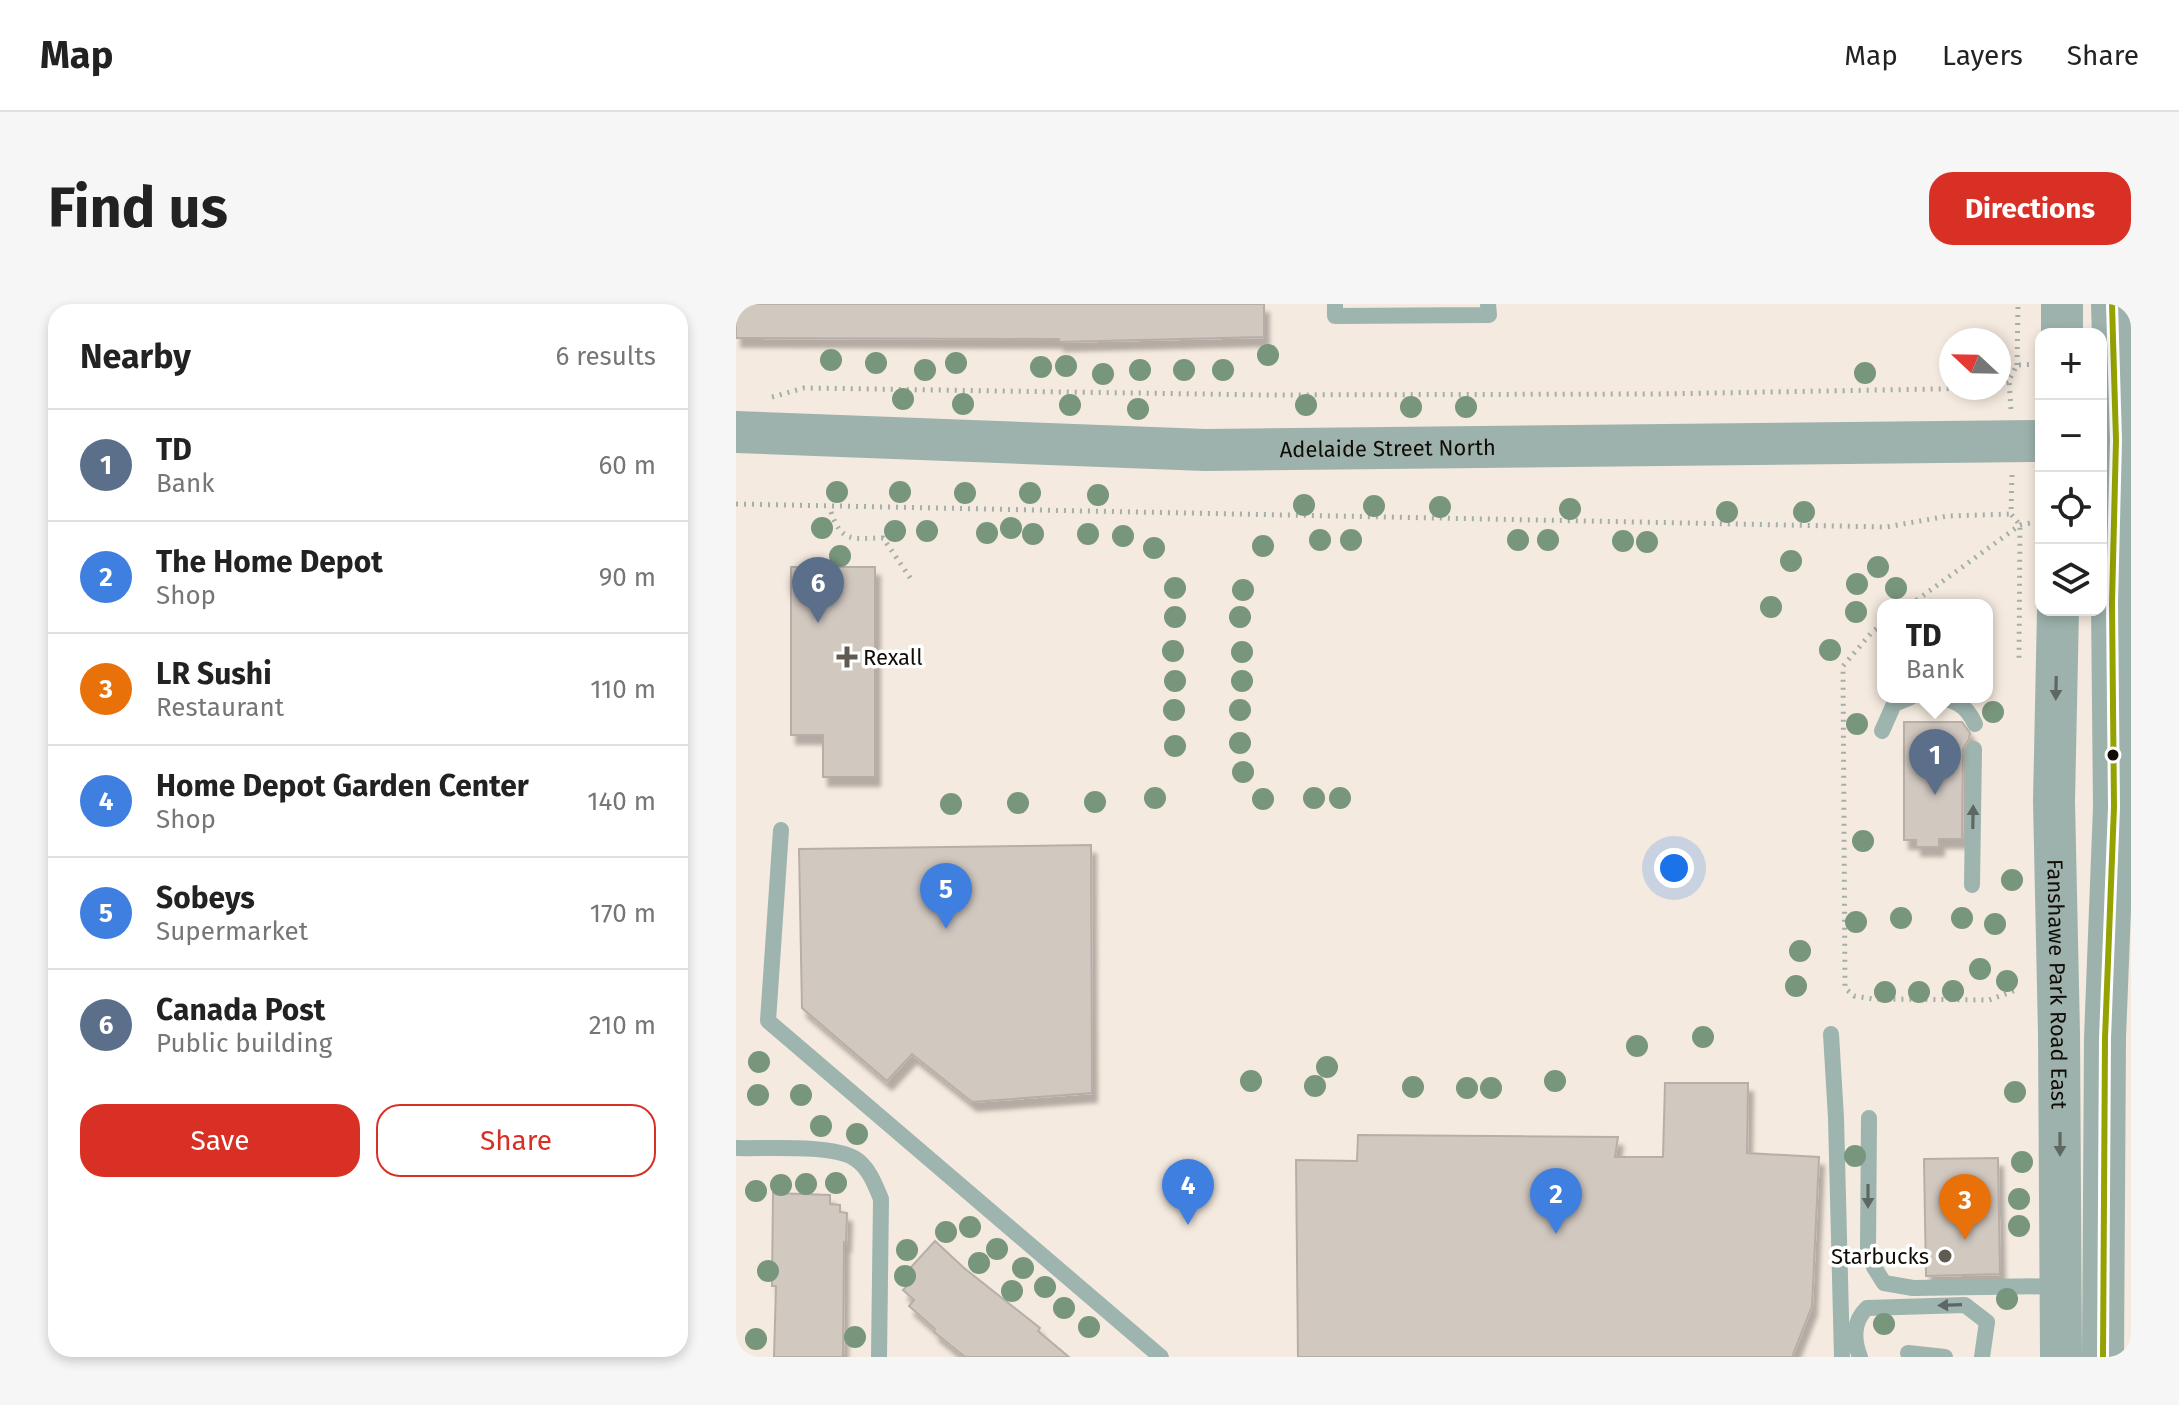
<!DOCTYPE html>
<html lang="en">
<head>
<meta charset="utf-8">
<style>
  :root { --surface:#fff; --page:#f6f6f6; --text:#222; --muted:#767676; --line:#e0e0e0; --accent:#d93025 }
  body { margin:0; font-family:"Fira Sans",sans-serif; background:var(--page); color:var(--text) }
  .controls { position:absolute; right:24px; top:24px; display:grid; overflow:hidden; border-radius:16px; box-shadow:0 4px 12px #0003 }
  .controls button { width:72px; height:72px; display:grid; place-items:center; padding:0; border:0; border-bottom:2px solid var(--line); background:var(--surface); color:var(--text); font:40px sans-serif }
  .compass { position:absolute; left:1203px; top:24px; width:72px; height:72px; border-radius:50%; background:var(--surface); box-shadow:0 4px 12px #0003; rotate:292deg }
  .you { position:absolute; left:938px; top:564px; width:28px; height:28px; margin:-20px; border:6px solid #fff; border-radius:50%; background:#1a73e8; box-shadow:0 0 0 12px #1a73e833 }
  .badge { display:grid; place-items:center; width:52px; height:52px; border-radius:50%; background:var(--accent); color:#fff; font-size:26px; font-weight:700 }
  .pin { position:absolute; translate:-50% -66px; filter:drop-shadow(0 2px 4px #0008) }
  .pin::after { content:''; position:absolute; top:42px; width:28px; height:24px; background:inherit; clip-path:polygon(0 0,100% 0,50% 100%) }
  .popup { position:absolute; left:1141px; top:295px; width:116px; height:104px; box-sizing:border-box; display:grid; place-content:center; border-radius:16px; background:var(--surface); filter:drop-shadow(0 2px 6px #0005); font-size:26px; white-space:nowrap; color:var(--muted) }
  .popup b { font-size:30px; color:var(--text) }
  .popup::after { content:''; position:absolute; left:50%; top:100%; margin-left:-16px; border:16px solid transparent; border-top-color:var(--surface) }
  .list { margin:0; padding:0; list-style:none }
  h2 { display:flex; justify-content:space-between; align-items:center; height:104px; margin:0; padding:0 32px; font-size:34px }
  h2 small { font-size:26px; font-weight:400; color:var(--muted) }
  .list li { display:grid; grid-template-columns:52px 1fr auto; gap:24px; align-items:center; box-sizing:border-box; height:112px; padding:0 32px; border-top:2px solid var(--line) }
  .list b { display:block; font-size:30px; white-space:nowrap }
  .list p { margin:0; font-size:26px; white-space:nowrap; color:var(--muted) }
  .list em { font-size:26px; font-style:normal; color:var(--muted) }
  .actions { display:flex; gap:16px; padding:24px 32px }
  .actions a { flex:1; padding:18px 0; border:2px solid var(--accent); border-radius:24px; text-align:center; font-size:28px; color:var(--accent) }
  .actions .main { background:var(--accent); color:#fff }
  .icon { flex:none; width:44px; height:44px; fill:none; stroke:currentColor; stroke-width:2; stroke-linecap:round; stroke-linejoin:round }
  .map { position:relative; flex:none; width:1395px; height:1053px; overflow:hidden; border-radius:24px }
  header { display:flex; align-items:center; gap:48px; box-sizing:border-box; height:112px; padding:0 40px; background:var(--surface); border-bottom:2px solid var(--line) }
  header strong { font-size:38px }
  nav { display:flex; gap:44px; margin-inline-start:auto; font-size:28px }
  .intro { display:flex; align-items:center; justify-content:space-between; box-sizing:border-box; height:192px; padding:0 48px }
  h1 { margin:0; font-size:56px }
  .button { padding:20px 36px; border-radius:24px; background:var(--accent); color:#fff; font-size:28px; font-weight:700 }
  main { display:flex; gap:48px; padding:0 48px }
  aside { flex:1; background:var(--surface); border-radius:24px; box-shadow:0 4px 12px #0003 }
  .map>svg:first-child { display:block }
  .building { fill:#d1c8c0; stroke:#b7afa7; stroke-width:2; filter:url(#shadow) }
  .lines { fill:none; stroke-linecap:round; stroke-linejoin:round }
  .path { stroke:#a3afa9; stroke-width:5; stroke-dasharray:2 6; stroke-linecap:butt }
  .service { stroke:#9db4af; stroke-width:16 }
  .secondary { stroke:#9db2ac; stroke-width:42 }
  .bus-1-casing { stroke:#fff; stroke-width:12 }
  .bus-1 { stroke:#94a302; stroke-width:6 }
  .tree { fill:#78967b }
  .oneway { fill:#5e6761 }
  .oneway2 { fill:#5e6863 }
  .poi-dot { fill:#615a52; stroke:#fff; stroke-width:3 }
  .bus-dot { fill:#120c06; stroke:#fff; stroke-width:3 }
  .labels { text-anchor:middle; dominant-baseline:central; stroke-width:7; stroke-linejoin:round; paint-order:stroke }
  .street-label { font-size:22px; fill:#120c06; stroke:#fff }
  .poi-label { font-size:22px; fill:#120c06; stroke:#fff; text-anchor:start }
</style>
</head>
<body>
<header>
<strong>Map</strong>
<nav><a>Map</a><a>Layers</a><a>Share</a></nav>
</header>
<div class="intro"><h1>Find us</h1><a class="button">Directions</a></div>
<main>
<aside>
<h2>Nearby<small>6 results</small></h2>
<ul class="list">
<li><span class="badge" style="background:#5c6f8a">1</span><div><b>TD</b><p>Bank</p></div><em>60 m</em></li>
<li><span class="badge" style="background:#3f7fe0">2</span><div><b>The Home Depot</b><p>Shop</p></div><em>90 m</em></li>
<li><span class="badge" style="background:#e8710a">3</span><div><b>LR Sushi</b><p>Restaurant</p></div><em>110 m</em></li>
<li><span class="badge" style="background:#3f7fe0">4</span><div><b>Home Depot Garden Center</b><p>Shop</p></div><em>140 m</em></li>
<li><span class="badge" style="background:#3f7fe0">5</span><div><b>Sobeys</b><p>Supermarket</p></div><em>170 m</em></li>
<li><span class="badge" style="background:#5c6f8a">6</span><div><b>Canada Post</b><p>Public building</p></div><em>210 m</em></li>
</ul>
<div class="actions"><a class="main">Save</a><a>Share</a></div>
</aside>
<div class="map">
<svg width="1395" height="1053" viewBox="0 0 1395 1053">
  <defs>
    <filter id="shadow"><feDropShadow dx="5" dy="9" stdDeviation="2" flood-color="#0004"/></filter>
  </defs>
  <rect width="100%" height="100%" fill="#f5eadf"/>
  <!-- building -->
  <g class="building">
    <path d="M0 0H528V33L323 38V35L0 34Z"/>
    <path d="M55 263H139V473H87V431H55Z"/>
    <path d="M1168 418H1226L1234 429 1233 435 1227 445 1226 535H1203V543H1180V536H1168Z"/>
    <path d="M355 541 356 789 236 798 176 750 151 777 66 704 63 545Z"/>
    <path d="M929 779H1012L1011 849 1083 853 1076 1002 1056 1053H562L560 856 621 857 622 831 882 833 879 853H927Z"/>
    <path d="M1262 854 1264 970 1190 972 1188 855Z"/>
    <path d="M37 889 94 891V900L104 901V908L111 909 110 939 108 938 107 1053H38L40 982H36Z"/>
    <path d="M199 937 228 964 304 1024 302 1027 333 1053H229L198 1028 199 1025 173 1002 178 996 167 986 173 980 166 973Z"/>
  </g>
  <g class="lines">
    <!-- path -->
    <g class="path">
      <path d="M1281 61 1282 0"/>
      <path d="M1263 82 1273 76"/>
      <path d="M36 93 68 84 528 91 920 90 1257 84"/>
      <path d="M1275 105 1273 76 1281 61 1305 60"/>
      <path d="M1276 171 1275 210 1284 221 1283 354"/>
      <path d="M0 200 1150 223 1212 212 1275 210"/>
      <path d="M95 208C106 240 117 234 147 234L177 278"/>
      <path d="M1174 301 1284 221 1305 217"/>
      <path d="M1147 320 1136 328 1107 362 1109 684 1118 692 1137 695 1253 696 1280 686"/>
    </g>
    <!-- service -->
    <g class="service">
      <path d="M599 0V12L753 11 752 0"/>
      <path d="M1197 393C1218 395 1230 400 1239 420"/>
      <path d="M1146 427 1158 400 1175 393"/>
      <path d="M45 526 32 717 425 1053"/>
      <path d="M1236 581 1238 445"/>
      <path d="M1095 730 1100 814 1106 1053"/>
      <path d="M1133 814 1132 944 1138 963 1148 979 1177 984 1325 982"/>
      <path d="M0 844C29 845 94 840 118 854 132 862 139 880 145 895L143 1053"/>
      <path d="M1172 1049 1209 1053"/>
      <path d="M1124 1053C1117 1036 1117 1017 1131 1004L1229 1001 1251 1018 1246 1053"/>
    </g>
    <!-- secondary -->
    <g class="secondary">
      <path d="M1326 30V0"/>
      <path id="s1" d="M0 128 469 146 1305 137"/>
      <path id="s2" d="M1322 306 1318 497 1323 729 1325 1053"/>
      <path d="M1367 1053 1369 734 1378 503 1376 299 1380 136 1376 0"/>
    </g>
    <defs>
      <path id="bus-1" d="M1367 1053 1369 734 1378 503 1376 299 1380 136 1376 0"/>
    </defs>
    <!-- bus-1 casing -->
    <use href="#bus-1" class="bus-1-casing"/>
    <!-- bus-1 -->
    <use href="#bus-1" class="bus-1"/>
  </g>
  <!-- trees -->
  <g class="tree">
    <circle cx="532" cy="51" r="11"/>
    <circle cx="95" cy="56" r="11"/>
    <circle cx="140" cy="59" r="11"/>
    <circle cx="220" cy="59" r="11"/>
    <circle cx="330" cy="62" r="11"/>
    <circle cx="305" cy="63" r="11"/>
    <circle cx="189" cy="66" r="11"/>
    <circle cx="404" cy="66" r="11"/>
    <circle cx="448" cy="66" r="11"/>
    <circle cx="487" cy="66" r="11"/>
    <circle cx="1129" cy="69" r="11"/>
    <circle cx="367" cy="70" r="11"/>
    <circle cx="167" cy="95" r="11"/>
    <circle cx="227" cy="100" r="11"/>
    <circle cx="334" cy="101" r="11"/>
    <circle cx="570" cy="101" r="11"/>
    <circle cx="675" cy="103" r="11"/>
    <circle cx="730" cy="103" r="11"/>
    <circle cx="402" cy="105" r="11"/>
    <circle cx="101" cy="188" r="11"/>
    <circle cx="164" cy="188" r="11"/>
    <circle cx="229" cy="189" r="11"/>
    <circle cx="294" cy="189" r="11"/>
    <circle cx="362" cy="191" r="11"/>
    <circle cx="568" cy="201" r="11"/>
    <circle cx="638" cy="202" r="11"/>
    <circle cx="704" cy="203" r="11"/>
    <circle cx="834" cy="205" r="11"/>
    <circle cx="991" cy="208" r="11"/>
    <circle cx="1068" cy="208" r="11"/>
    <circle cx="86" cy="224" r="11"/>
    <circle cx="275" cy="224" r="11"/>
    <circle cx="159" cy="227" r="11"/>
    <circle cx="191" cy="227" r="11"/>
    <circle cx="251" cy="229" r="11"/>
    <circle cx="297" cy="230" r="11"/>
    <circle cx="352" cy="230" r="11"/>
    <circle cx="387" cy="232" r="11"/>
    <circle cx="584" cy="236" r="11"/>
    <circle cx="615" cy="236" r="11"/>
    <circle cx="782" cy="236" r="11"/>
    <circle cx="812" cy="236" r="11"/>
    <circle cx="887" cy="237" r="11"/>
    <circle cx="911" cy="238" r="11"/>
    <circle cx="527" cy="242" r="11"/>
    <circle cx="418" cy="244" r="11"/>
    <circle cx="104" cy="252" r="11"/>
    <circle cx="1055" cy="257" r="11"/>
    <circle cx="1142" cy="263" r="11"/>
    <circle cx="1121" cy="280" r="11"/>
    <circle cx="439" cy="284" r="11"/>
    <circle cx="1160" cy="284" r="11"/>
    <circle cx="507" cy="286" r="11"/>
    <circle cx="1035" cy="303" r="11"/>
    <circle cx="1120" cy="308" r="11"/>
    <circle cx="439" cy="313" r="11"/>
    <circle cx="504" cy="313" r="11"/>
    <circle cx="1094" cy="346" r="11"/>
    <circle cx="437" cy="347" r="11"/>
    <circle cx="506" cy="348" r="11"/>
    <circle cx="439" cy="377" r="11"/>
    <circle cx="506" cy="377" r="11"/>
    <circle cx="438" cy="406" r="11"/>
    <circle cx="504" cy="406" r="11"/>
    <circle cx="1257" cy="408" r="11"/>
    <circle cx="1121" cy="420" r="11"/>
    <circle cx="504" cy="439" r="11"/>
    <circle cx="439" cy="442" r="11"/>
    <circle cx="507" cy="468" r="11"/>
    <circle cx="419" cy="494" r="11"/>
    <circle cx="578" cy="494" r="11"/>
    <circle cx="604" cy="494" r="11"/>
    <circle cx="527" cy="495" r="11"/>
    <circle cx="359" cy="498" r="11"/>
    <circle cx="282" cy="499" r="11"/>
    <circle cx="215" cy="500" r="11"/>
    <circle cx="1127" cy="537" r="11"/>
    <circle cx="1276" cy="576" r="11"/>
    <circle cx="1165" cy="614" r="11"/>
    <circle cx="1226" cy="614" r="11"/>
    <circle cx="1120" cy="618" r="11"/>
    <circle cx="1259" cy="620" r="11"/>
    <circle cx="1064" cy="647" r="11"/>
    <circle cx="1244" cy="665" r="11"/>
    <circle cx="1271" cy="677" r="11"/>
    <circle cx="1060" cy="682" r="11"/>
    <circle cx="1217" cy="687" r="11"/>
    <circle cx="1149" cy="688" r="11"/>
    <circle cx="1183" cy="688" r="11"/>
    <circle cx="967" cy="733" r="11"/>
    <circle cx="901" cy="742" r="11"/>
    <circle cx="23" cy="758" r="11"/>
    <circle cx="591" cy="763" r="11"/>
    <circle cx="515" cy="777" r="11"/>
    <circle cx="819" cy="777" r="11"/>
    <circle cx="579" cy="782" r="11"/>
    <circle cx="677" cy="783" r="11"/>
    <circle cx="731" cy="784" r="11"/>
    <circle cx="755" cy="784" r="11"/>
    <circle cx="1279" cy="788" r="11"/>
    <circle cx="22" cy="791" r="11"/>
    <circle cx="65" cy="791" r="11"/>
    <circle cx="85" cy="822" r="11"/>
    <circle cx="121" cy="830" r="11"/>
    <circle cx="1119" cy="852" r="11"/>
    <circle cx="1286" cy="858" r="11"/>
    <circle cx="100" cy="879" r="11"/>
    <circle cx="70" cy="880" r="11"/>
    <circle cx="45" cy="881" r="11"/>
    <circle cx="20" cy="887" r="11"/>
    <circle cx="1283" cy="895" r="11"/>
    <circle cx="1283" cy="922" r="11"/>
    <circle cx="234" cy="923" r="11"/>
    <circle cx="210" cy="928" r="11"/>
    <circle cx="261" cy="945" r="11"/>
    <circle cx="171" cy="946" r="11"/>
    <circle cx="243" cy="959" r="11"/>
    <circle cx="287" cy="964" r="11"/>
    <circle cx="32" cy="967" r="11"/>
    <circle cx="169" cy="972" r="11"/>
    <circle cx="309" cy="983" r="11"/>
    <circle cx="276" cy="987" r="11"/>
    <circle cx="1271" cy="995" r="11"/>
    <circle cx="328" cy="1004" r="11"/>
    <circle cx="1148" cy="1020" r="11"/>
    <circle cx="353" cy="1023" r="11"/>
    <circle cx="119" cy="1033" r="11"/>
    <circle cx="20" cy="1035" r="11"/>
  </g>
  <!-- one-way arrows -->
  <defs><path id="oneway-solid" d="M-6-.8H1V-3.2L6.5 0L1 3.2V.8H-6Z" transform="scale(2)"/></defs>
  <g class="oneway">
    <use href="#oneway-solid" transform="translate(1320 384) rotate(91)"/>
    <use href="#oneway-solid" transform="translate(1324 840) rotate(90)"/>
  </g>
  <g class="oneway2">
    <use href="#oneway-solid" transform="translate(1237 513) rotate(-89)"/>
    <use href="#oneway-solid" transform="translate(1132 892) rotate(90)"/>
    <use href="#oneway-solid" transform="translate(1214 1001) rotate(178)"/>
  </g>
  <!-- markers -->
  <g class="poi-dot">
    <path d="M107 341h8v8h8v8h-8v8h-8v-8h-8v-8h8z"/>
    <circle cx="1209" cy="952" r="8"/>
  </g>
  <circle class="bus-dot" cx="1377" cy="451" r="7"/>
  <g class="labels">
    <!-- street labels -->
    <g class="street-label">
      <text stroke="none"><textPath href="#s1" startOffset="652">Adelaide Street North</textPath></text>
      <text stroke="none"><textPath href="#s2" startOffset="374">Fanshawe Park Road East</textPath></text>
    </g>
    <!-- poi labels -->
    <g class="poi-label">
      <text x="127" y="353">Rexall</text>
      <text x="1193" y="952" text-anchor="end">Starbucks</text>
    </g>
  </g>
</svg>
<div class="controls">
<button>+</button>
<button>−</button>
<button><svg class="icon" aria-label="locate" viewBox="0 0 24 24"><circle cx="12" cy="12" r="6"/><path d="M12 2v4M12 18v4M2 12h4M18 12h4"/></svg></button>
<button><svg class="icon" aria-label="layers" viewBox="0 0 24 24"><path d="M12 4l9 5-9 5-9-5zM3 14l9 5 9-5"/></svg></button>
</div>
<svg class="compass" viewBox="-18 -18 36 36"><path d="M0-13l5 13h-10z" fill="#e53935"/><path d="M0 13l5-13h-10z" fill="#767676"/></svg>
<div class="you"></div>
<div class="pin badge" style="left:1199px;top:491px;background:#5c6f8a">1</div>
<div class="popup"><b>TD</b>Bank</div>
<div class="pin badge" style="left:820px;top:930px;background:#3f7fe0">2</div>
<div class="pin badge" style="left:1229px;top:936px;background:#e8710a">3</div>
<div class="pin badge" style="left:452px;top:921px;background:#3f7fe0">4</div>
<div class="pin badge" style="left:210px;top:625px;background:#3f7fe0">5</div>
<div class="pin badge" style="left:82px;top:319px;background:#5c6f8a">6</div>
</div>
</main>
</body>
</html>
